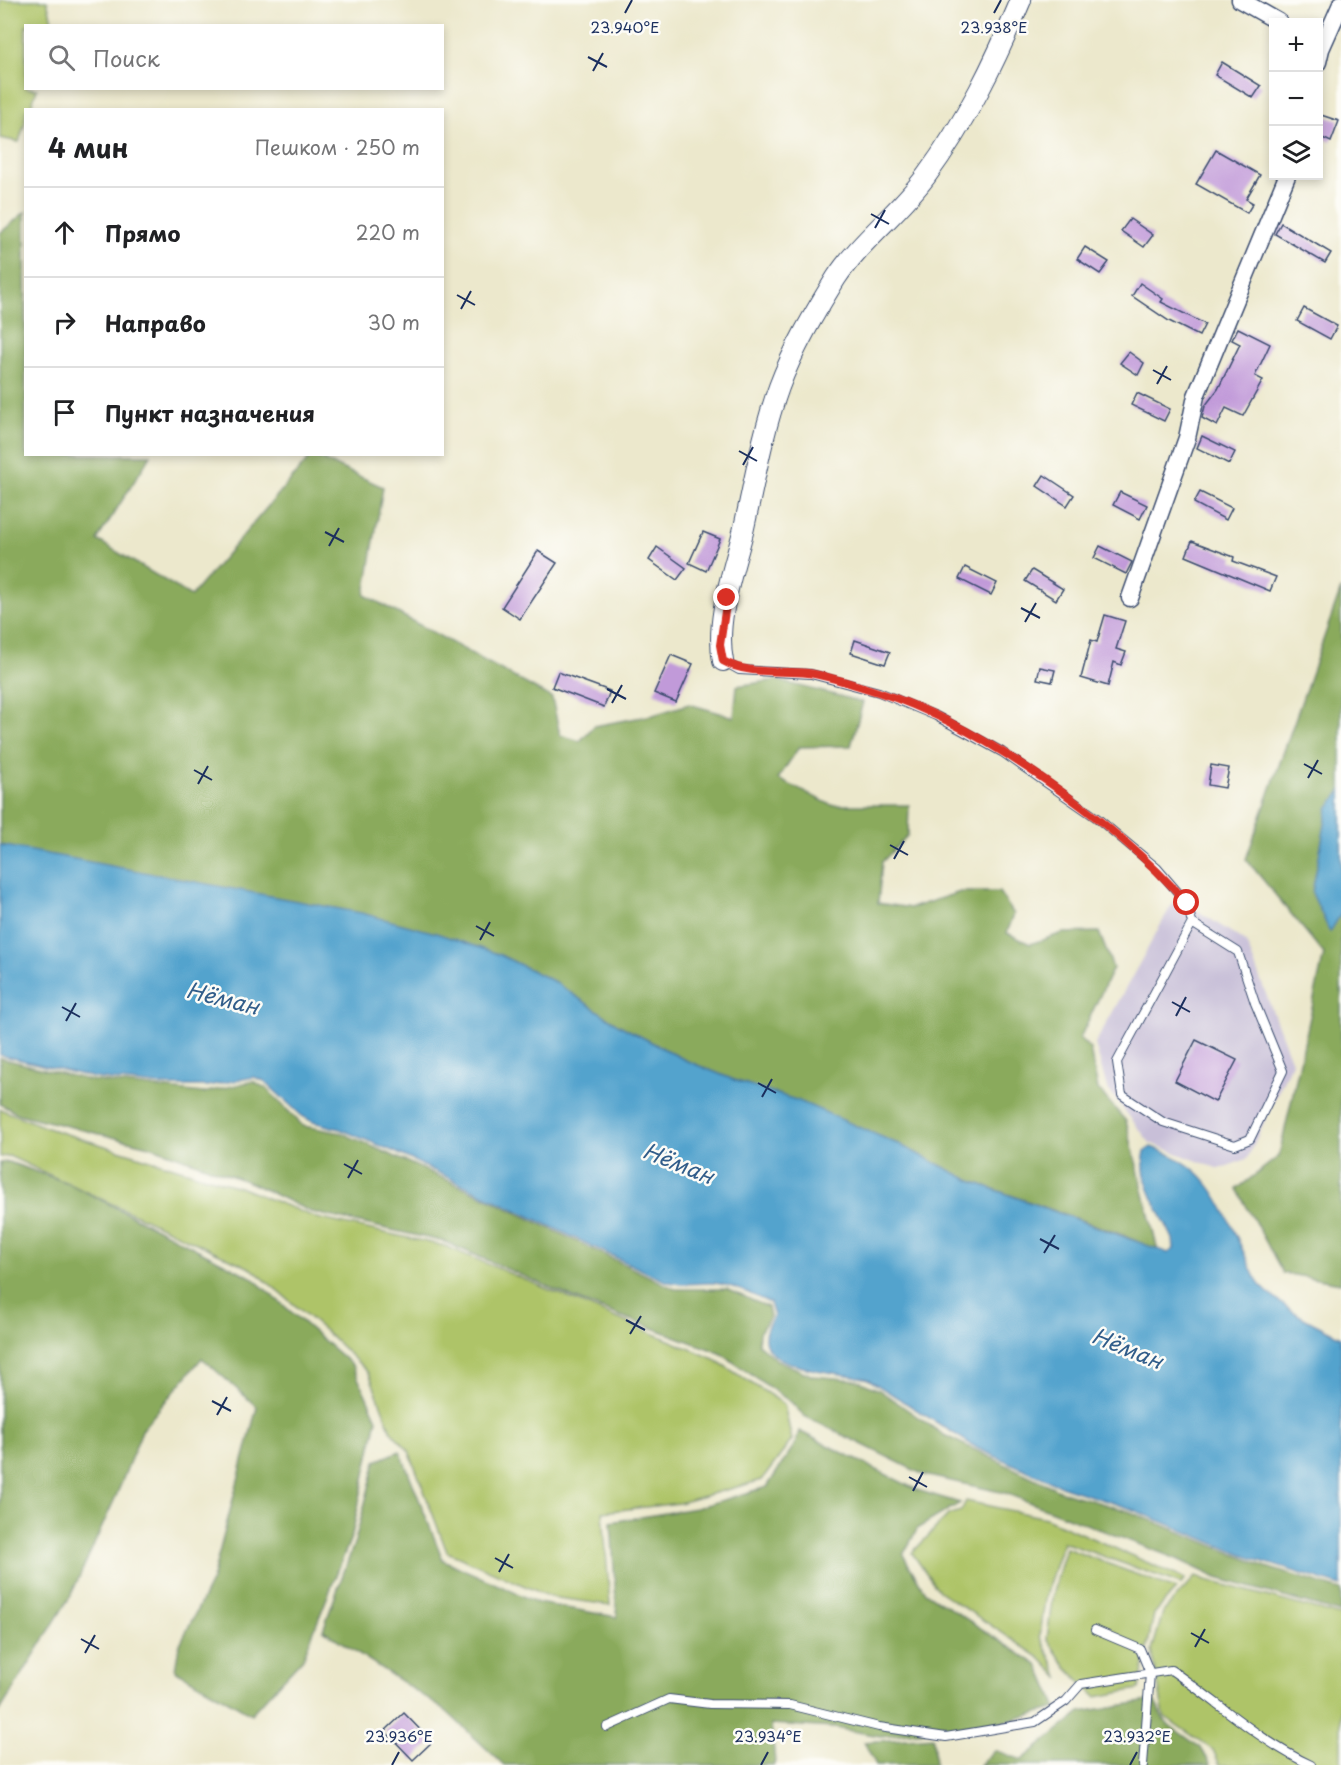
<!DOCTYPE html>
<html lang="ru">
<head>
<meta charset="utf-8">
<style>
  :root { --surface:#fff; --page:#f2f2f2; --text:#202124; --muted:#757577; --line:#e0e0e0 }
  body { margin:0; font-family:"Playpen Sans",sans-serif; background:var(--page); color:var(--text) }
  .controls { position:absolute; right:18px; top:18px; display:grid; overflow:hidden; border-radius:0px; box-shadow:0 3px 9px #0003 }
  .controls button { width:54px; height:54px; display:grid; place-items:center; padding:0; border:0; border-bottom:2px solid var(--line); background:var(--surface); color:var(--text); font:30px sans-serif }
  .stop { position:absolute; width:18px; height:18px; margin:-14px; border:4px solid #d93025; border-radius:50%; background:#fff }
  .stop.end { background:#d93025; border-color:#fff; box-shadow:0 2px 6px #0008 }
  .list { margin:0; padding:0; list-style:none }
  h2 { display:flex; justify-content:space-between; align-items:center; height:78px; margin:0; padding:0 24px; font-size:26px }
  h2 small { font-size:20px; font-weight:400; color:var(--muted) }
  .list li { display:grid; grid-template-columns:39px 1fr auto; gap:18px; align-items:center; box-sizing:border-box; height:90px; padding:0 24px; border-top:2px solid var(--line) }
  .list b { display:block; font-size:22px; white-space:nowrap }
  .list em { font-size:20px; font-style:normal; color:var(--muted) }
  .icon { flex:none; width:33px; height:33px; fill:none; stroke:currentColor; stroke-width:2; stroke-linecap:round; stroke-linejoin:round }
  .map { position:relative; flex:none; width:1341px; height:1765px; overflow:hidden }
  .search { position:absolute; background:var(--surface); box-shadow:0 3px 9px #0003; left:24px; top:24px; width:420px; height:66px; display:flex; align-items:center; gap:15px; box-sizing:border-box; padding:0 21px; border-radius:0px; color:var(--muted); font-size:22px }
  .panel { position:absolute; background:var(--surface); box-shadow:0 3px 9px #0003; left:24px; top:108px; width:420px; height:348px; border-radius:0px }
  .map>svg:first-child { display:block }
  .industrial { fill:#c8bfd8 }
  .green { fill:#aec468; stroke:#647a63; stroke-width:1.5 }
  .forest { fill:#8aaa5c; stroke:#526c5d; stroke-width:1.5 }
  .water { fill:#53a3cd; stroke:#376996; stroke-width:1.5 }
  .building { fill:#c19ad9 }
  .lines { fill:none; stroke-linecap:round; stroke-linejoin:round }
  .service-casing { stroke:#3a4b6e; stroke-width:10 }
  .minor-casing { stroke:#3a4b6e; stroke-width:19 }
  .tertiary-casing { stroke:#3a4b6e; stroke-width:22 }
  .service { stroke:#fff; stroke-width:8 }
  .minor { stroke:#fff; stroke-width:16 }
  .tertiary { stroke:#fff; stroke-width:20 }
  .route { stroke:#d93025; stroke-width:8 }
  .ticks { fill:none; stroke:#1b2f5e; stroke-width:2 }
  .labels { text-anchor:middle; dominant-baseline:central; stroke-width:5; stroke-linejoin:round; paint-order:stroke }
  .water-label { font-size:22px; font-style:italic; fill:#315d8a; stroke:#fdfcf7 }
  .ticks-label { font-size:15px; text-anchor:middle; fill:#1b2f5e; stroke:#fdfcf7; stroke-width:5; stroke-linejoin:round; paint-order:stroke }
</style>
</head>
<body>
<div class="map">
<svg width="1341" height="1765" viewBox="0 0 1341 1765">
  <rect width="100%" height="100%" fill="#fdfcf7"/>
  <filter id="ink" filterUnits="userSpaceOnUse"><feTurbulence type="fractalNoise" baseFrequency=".0167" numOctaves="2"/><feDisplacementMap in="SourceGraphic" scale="12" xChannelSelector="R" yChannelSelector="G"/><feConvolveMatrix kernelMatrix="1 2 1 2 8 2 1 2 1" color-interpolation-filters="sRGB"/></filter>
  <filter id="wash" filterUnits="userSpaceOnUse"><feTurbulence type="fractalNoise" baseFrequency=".008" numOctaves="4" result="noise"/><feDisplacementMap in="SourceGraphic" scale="24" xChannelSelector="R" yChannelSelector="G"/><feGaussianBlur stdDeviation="1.35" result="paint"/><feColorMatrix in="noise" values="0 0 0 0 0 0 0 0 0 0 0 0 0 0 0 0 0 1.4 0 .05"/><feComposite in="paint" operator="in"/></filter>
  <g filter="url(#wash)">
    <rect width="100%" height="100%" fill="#ece8cc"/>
    <!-- industrial -->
    <path class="industrial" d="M1176 897 1246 942 1292 1062 1247 1159 1219 1169 1150 1143 1107 1088 1095 1044Z"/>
    <!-- green -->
    <g class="green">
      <path d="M0 0H47L53 25 26 26V88L37 89 30 109 26 110 25 122 19 142 0 138Z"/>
      <path d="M0 1109 50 1129 242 1188 317 1218 445 1246 714 1359 784 1404 792 1440 762 1480 679 1503 603 1512 610 1605 550 1597 447 1552 409 1451 391 1431 369 1373 324 1330 252 1269 9 1156 0 1157Z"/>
      <path d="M966 1501 1046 1518 1185 1579 1181 1584 1063 1542 1046 1593 1040 1636 1060 1679 1040 1658 939 1591 912 1553 948 1515 961 1511Z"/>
      <path d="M1066 1548 1176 1589 1154 1614 1139 1689 1096 1697 1067 1668 1047 1639 1053 1592Z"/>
      <path d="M1195 1577 1341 1616V1765H1220L1213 1750 1164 1716 1152 1651 1163 1612Z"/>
    </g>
    <!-- forest -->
    <g class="forest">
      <path d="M25 212 26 454 151 455 97 540 191 596 312 455 383 487 365 595 552 698 560 735 580 741 594 726 653 715 689 704 734 717 737 686 776 680 863 702 851 746 799 747 778 779 831 805H909L908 835 882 862 878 903 911 908 960 892H999L1014 914 1007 933 1030 944 1063 933 1099 932 1113 968 1080 1038 1090 1049 1098 1089 1126 1121 1158 1251 1123 1235 971 1181 900 1145 799 1102 734 1080 685 1060 619 1025 553 981 498 954 0 845V233Z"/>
      <path d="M1341 589V1283L1283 1273 1237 1189 1279 1156 1324 954 1246 859Z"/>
      <path d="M0 1058 88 1080 203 1093 253 1081 267 1089 303 1126 342 1133 483 1196 675 1289H727L768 1307 770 1317 759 1333 758 1344 777 1360 813 1376 857 1380 879 1390 944 1435 1063 1492 1128 1511 1266 1567 1341 1590V1613L1217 1578 1177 1559 1005 1493 924 1475 804 1416 792 1403 720 1353 583 1302 445 1242 311 1212 251 1183 153 1147 18 1114 0 1104Z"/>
      <path d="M9 1162 68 1183 251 1277 352 1365 377 1419 352 1535 303 1658 251 1714 175 1670 179 1646 212 1580 257 1407 202 1358 143 1428 117 1494 71 1595 0 1711V1163Z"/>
      <path d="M799 1431 917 1490 960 1503 918 1528 903 1555 925 1592 1039 1666 1057 1708 995 1724 880 1736 835 1728 771 1724 775 1762 773 1765H504L446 1711 323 1630 355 1541 376 1461 400 1451 443 1560 538 1603 617 1617 611 1522 696 1508 767 1487 795 1444Z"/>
      <path d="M1154 1700 1165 1722 1201 1748 1211 1765H980L994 1750 1022 1760 1081 1712Z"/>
      <path d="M933 1737 935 1765H876L864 1742Z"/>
    </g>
    <!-- water -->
    <g class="water">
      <path d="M1341 791V914L1330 932 1312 893 1328 809Z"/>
      <path d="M0 845 361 913 436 933 498 954 553 981 619 1025 685 1060 734 1080 799 1101 900 1145 971 1181 1168 1253 1174 1249 1173 1239C1160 1210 1138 1182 1145 1151L1151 1147C1210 1166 1220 1201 1244 1253 1249 1263 1253 1277 1260 1285 1283 1309 1312 1323 1341 1337V1586L1245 1556 1129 1508 1066 1488 977 1448 868 1379C839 1371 734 1370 774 1316L770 1303C752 1295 730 1283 710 1283 692 1283 681 1287 663 1280L395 1152 340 1129 313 1122 302 1116 264 1081 254 1077 207 1086H165L95 1078 0 1055Z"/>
    </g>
    <g id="blocks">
      <!-- building -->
      <g class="building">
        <path d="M1222 62 1261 86 1253 98 1215 75Z"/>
        <path d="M1318 114 1339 121 1331 142 1318 136Z"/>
        <path d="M1216 150 1260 175 1246 199 1253 203 1247 213 1196 184Z"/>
        <path d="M1130 219 1153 235 1144 247 1121 231Z"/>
        <path d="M1281 223 1331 253 1325 263 1275 234Z"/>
        <path d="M1085 247 1109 262 1100 274 1077 259Z"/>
        <path d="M1140 283 1163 299 1161 302 1205 324 1199 336 1169 321 1132 296Z"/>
        <path d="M1304 308 1337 326 1330 339 1297 321Z"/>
        <path d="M1238 328 1270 344 1255 376 1263 380 1243 416 1226 408 1217 426 1202 418 1205 406 1218 389 1240 344 1232 340Z"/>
        <path d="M1129 352 1144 363 1138 375 1120 363Z"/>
        <path d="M1137 393 1170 409 1164 421 1131 405Z"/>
        <path d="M1202 436 1235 452 1229 464 1197 448Z"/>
        <path d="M1044 475 1074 495 1067 506 1037 486Z"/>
        <path d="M1120 492 1147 505 1140 519 1113 505Z"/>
        <path d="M1200 492 1232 508 1226 520 1194 503Z"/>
        <path d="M703 532 720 539 706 571 689 563Z"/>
        <path d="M1192 541 1234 557 1233 561 1276 577 1270 591 1186 556Z"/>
        <path d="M1100 546 1132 562 1126 574 1094 558Z"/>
        <path d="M657 547 686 568 677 580 649 560Z"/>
        <path d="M538 551 557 563 520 619 502 607Z"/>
        <path d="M965 567 997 583 991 595 959 579Z"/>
        <path d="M1032 570 1063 589 1056 600 1025 581Z"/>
        <path d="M1105 615 1125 621 1116 649 1126 652 1121 665 1114 662 1108 686 1081 678 1091 640 1097 642Z"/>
        <path d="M855 640 890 652 885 664 851 653Z"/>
        <path d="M671 655 693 664 676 702 654 693Z"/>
        <path d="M1040 667 1055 670 1052 682 1037 679Z"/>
        <path d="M558 672 610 691 604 707 552 687Z"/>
        <path d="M1211 765 1229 768 1225 788 1208 785Z"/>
        <path d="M1196 1040 1237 1060 1215 1102 1175 1081Z"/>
        <path d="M404 1713 432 1742 413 1760 385 1731Z"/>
      </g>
    </g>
  </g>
  <g filter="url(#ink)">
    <use href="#blocks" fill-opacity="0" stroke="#3a4b6e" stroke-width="1.5"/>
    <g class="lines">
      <defs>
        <g id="service">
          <path d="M723 661 739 670 811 674 879 692 936 716 1002 752 1097 818 1157 868 1187 903 1192 923 1117 1062 1122 1095 1163 1122 1235 1145 1250 1139 1283 1071 1255 1003 1238 952 1192 923"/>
          <path d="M1095 1630 1140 1649 1150 1673 1143 1765"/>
          <path d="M607 1727 669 1699 710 1704 790 1705 879 1727 946 1737 1035 1722 1066 1701 1081 1684 1171 1670C1218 1702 1259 1741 1311 1765"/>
        </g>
        <g id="minor">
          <path d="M1240 0 1279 22"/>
          <path d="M1318 62 1321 49 1341 4"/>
          <path d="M1130 598 1187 438 1196 396 1287 176"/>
        </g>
        <path id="tertiary" d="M723 661C715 620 733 572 743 532 754 484 762 434 779 387 793 349 815 312 836 278 861 240 899 213 926 176 966 122 995 62 1021 0"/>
      </defs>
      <!-- service casing -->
      <use href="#service" class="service-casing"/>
      <!-- minor casing -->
      <use href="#minor" class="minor-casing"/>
      <!-- tertiary casing -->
      <use href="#tertiary" class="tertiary-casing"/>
      <!-- service -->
      <use href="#service" class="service"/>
      <!-- minor -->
      <use href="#minor" class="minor"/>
      <!-- tertiary -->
      <use href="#tertiary" class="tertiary"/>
    </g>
  </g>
  <g class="lines" filter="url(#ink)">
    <!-- route -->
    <path class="route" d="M727 598 720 645 723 661C748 675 779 670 808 673 830 676 856 685 878 692 981 725 1116 822 1187 903"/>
  </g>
  <!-- ticks -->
  <path class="ticks" d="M625 13 632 0M994 13 1001 0M588 57 607 67M593 71 603 53M871 214 889 224M875 228 885 210M457 295 475 305M461 309 471 291M1153 370 1171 380M1157 384 1167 366M739 451 757 461M743 465 753 447M325 532 344 542M329 546 339 528M1021 608 1040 618M1025 622 1036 603M607 689 626 699M612 703 622 685M1304 764 1322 774M194 770 212 780M1308 778 1318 760M198 784 208 766M890 845 908 855M894 859 904 841M476 926 494 936M480 940 490 922M1172 1002 1190 1012M62 1007 80 1017M1176 1016 1186 997M66 1021 76 1003M758 1083 776 1093M762 1097 772 1079M344 1164 362 1174M348 1178 358 1160M1040 1239 1059 1249M1044 1253 1055 1235M626 1320 645 1330M630 1334 641 1316M212 1401 231 1411M217 1415 227 1397M909 1477 927 1487M913 1491 923 1472M495 1558 513 1568M499 1572 509 1554M1191 1633 1209 1643M81 1639 99 1649M1195 1647 1205 1629M85 1653 95 1635M392 1765 399 1752M761 1765 768 1752M1130 1765 1137 1752"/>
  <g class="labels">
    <!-- water labels -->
    <g class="water-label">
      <text transform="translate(223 997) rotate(14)">Нёман</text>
      <text transform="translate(679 1162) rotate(22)">Нёман</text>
      <text transform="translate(1128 1347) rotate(22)">Нёман</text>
    </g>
  </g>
  <g class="ticks-label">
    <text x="625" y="33">23.940°E</text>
    <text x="994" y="33">23.938°E</text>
    <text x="399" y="1742">23.936°E</text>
    <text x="768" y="1742">23.934°E</text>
    <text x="1137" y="1742">23.932°E</text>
  </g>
</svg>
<div class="controls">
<button>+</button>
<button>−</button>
<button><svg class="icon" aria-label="layers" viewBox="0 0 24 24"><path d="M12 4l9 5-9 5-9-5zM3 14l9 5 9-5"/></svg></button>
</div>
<div class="stop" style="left:1187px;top:903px"></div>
<div class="stop end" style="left:727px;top:598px"></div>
<div class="search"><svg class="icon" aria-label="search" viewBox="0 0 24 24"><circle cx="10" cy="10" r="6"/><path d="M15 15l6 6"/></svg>Поиск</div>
<section class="panel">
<h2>4 мин<small>Пешком · 250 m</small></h2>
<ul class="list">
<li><svg class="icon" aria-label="ahead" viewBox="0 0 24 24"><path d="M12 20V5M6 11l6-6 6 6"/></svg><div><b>Прямо</b></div><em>220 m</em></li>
<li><svg class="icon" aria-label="right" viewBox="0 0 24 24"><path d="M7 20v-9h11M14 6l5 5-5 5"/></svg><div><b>Направо</b></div><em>30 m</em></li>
<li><svg class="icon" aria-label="arrive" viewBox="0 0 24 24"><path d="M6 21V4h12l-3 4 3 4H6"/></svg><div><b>Пункт назначения</b></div></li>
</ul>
</section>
</div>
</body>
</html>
